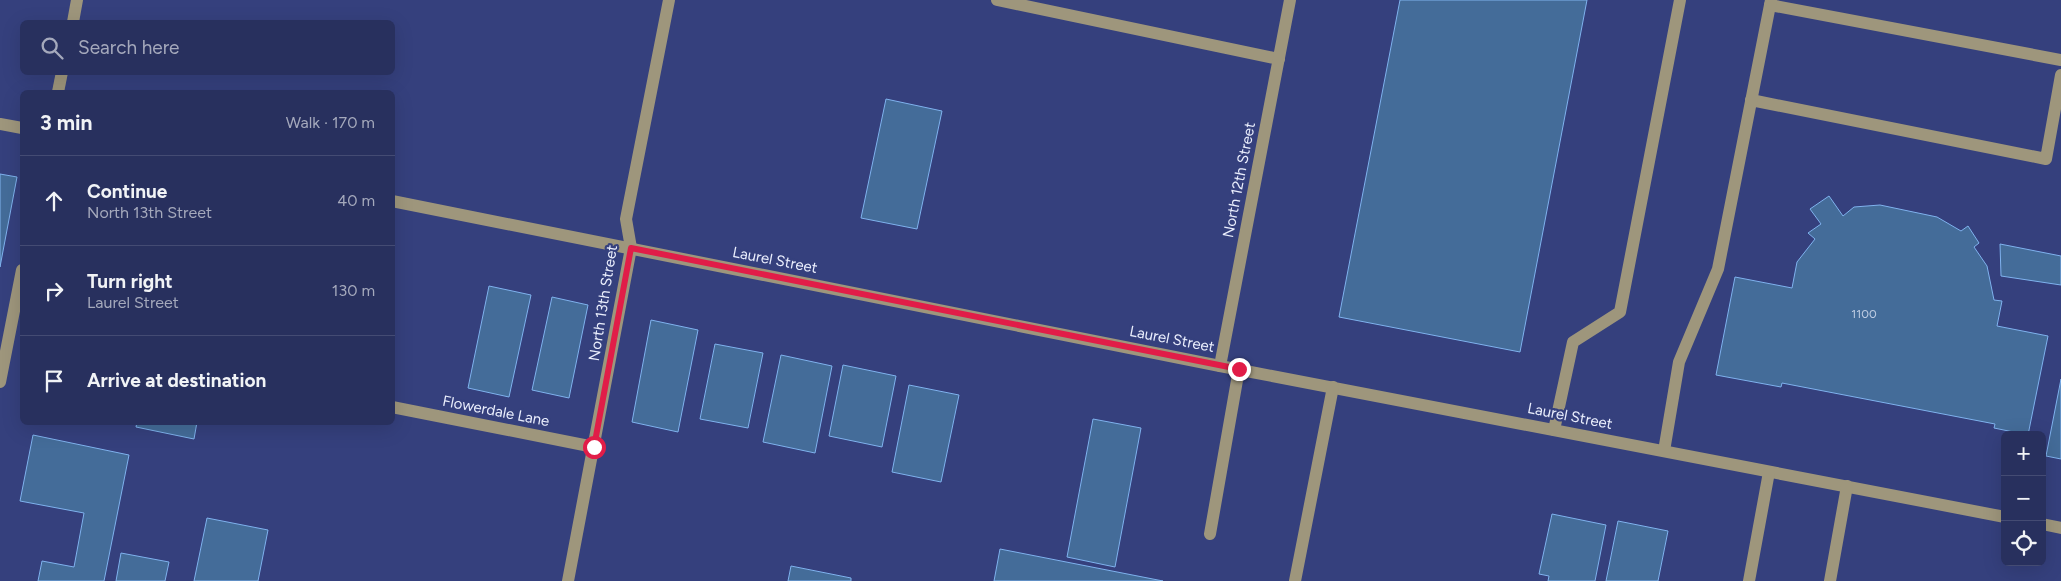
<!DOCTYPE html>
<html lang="en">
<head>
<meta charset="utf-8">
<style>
  :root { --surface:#28305e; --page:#343c67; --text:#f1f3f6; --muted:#a5a9bc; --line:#444b73 }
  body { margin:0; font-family:Figtree,sans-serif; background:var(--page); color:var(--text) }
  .controls { position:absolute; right:15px; bottom:15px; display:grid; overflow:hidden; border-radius:8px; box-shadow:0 5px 20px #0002 }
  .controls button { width:45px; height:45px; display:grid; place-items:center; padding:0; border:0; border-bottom:1px solid var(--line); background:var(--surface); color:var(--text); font:25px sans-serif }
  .stop { position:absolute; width:15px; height:15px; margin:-11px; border:4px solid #e11d48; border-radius:50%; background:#fff }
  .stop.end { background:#e11d48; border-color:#fff; box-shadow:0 1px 5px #0008 }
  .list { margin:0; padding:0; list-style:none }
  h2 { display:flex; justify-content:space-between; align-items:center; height:65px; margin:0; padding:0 20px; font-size:21px }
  h2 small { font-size:16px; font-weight:400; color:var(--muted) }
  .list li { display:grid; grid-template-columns:32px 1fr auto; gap:15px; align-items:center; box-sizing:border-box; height:90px; padding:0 20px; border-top:1px solid var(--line) }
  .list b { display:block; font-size:19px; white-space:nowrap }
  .list p { margin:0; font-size:16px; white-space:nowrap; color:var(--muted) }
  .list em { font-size:16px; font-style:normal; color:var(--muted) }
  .icon { flex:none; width:28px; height:28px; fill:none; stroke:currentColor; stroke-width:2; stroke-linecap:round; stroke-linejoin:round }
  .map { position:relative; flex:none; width:2061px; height:581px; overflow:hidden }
  .search { position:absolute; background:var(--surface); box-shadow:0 5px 20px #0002; left:20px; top:20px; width:375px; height:55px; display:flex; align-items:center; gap:12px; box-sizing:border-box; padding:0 18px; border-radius:8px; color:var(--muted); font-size:19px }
  .panel { position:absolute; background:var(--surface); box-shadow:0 5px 20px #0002; left:20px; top:90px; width:375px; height:335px; border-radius:8px }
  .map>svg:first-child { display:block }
  .building { fill:#446c99; stroke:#7fb2ee }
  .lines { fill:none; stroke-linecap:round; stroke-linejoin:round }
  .minor { stroke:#9e967c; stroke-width:12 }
  .route { stroke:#e11d48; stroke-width:6 }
  .labels { text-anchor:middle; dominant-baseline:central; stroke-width:4.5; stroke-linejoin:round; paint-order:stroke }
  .number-label { font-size:12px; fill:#c0cee4 }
  .street-label { font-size:15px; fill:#eaeefd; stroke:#35407d }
</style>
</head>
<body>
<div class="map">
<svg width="2061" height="581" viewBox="0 0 2061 581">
  <rect width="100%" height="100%" fill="#35407d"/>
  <!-- building -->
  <g class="building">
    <path d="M1400 0H1587L1520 352 1339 317Z"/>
    <path d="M886 99 942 111 917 229 861 218Z"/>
    <path d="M0 174 17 177 0 267Z"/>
    <path d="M1829 196 1843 216 1854 207 1880 205 1937 217 1961 231 1968 226 1979 243 1974 247 1987 266 1994 300 2002 301 1997 326 2048 336 2028 435 1994 428 1995 424 1782 383 1781 387 1716 375 1735 277 1792 288 1797 262 1815 239 1808 233 1821 224 1810 209Z"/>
    <path d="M2000 244 2061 256V285L2001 276Z"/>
    <path d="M489 286 531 295 509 397 468 388Z"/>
    <path d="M552 297 588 305 569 398 532 390Z"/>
    <path d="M651 320 698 330 678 432 632 422Z"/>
    <path d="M715 344 763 353 748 428 700 419Z"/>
    <path d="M781 355 832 366 815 453 763 442Z"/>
    <path d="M843 365 896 376 882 447 829 436Z"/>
    <path d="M2061 379V459L2046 456Z"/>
    <path d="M909 385 959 395 941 482 892 472Z"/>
    <path d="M1093 419 1141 428 1115 567 1067 557Z"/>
    <path d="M137 422H197L194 439 136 427Z"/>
    <path d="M33 435 129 455 104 581H38L42 561 74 567 84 513 20 501Z"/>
    <path d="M1552 514 1606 525 1595 581H1548L1549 576 1539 574Z"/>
    <path d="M207 518 268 530 258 581H194Z"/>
    <path d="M1618 521 1668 531 1658 581H1606Z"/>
    <path d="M1000 549 1163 581H994Z"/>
    <path d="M121 553 169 562 165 581H116Z"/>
    <path d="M791 566 851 578V581H788Z"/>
  </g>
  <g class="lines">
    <!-- minor -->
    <g class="minor">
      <path d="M997 0 1279 59"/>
      <path d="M1770 5 2061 60"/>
      <path d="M73 22 77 0"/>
      <path d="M58 92 62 72"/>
      <path d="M1751 100 2046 159 2061 75"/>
      <path d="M0 124 22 128"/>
      <path d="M392 201 1220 366 2005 517"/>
      <path d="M1220 366 1290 0"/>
      <path d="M0 382 22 270"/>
      <path d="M392 407 594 447"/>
      <path d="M1554 430 1573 342 1620 312 1680 0"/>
      <path d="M1664 451 1679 362 1718 269 1771 0"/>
      <path d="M2042 524 2061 528"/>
      <path d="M1210 534 1239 369"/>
      <path d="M568 581 631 248 626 219 669 0"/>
      <path d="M1295 581 1333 387"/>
      <path d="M1749 581 1769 472"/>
      <path d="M1830 581 1847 486"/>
    </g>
  </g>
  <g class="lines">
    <!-- route -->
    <path class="route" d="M594 447 631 248 1239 369"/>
  </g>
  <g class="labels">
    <!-- number labels -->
    <g class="number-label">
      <text x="1864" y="314">1100</text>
    </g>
    <!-- street labels -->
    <g class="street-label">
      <text transform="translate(1239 180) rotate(-79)">North 12th Street</text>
      <text transform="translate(775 260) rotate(11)">Laurel Street</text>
      <text transform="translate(603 303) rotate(-81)">North 13th Street</text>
      <text transform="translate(1172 339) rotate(11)">Laurel Street</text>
      <text transform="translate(496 411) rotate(11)">Flowerdale Lane</text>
      <text transform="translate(1570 416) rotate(11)">Laurel Street</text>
    </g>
  </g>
</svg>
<div class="controls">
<button>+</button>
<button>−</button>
<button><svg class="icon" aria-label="locate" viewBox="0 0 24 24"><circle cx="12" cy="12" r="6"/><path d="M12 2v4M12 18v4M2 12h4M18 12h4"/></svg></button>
</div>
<div class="stop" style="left:594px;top:447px"></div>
<div class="stop end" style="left:1239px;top:369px"></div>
<div class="search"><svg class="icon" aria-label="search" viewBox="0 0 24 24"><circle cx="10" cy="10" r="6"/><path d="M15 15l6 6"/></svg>Search here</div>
<section class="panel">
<h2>3 min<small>Walk · 170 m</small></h2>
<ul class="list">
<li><svg class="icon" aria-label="ahead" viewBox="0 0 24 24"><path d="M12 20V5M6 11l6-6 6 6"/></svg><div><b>Continue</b><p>North 13th Street</p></div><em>40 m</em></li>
<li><svg class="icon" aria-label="right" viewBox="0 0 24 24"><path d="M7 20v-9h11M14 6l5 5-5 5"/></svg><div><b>Turn right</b><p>Laurel Street</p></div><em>130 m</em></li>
<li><svg class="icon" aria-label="arrive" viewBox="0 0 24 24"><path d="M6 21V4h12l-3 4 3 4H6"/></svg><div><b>Arrive at destination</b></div></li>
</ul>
</section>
</div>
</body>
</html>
